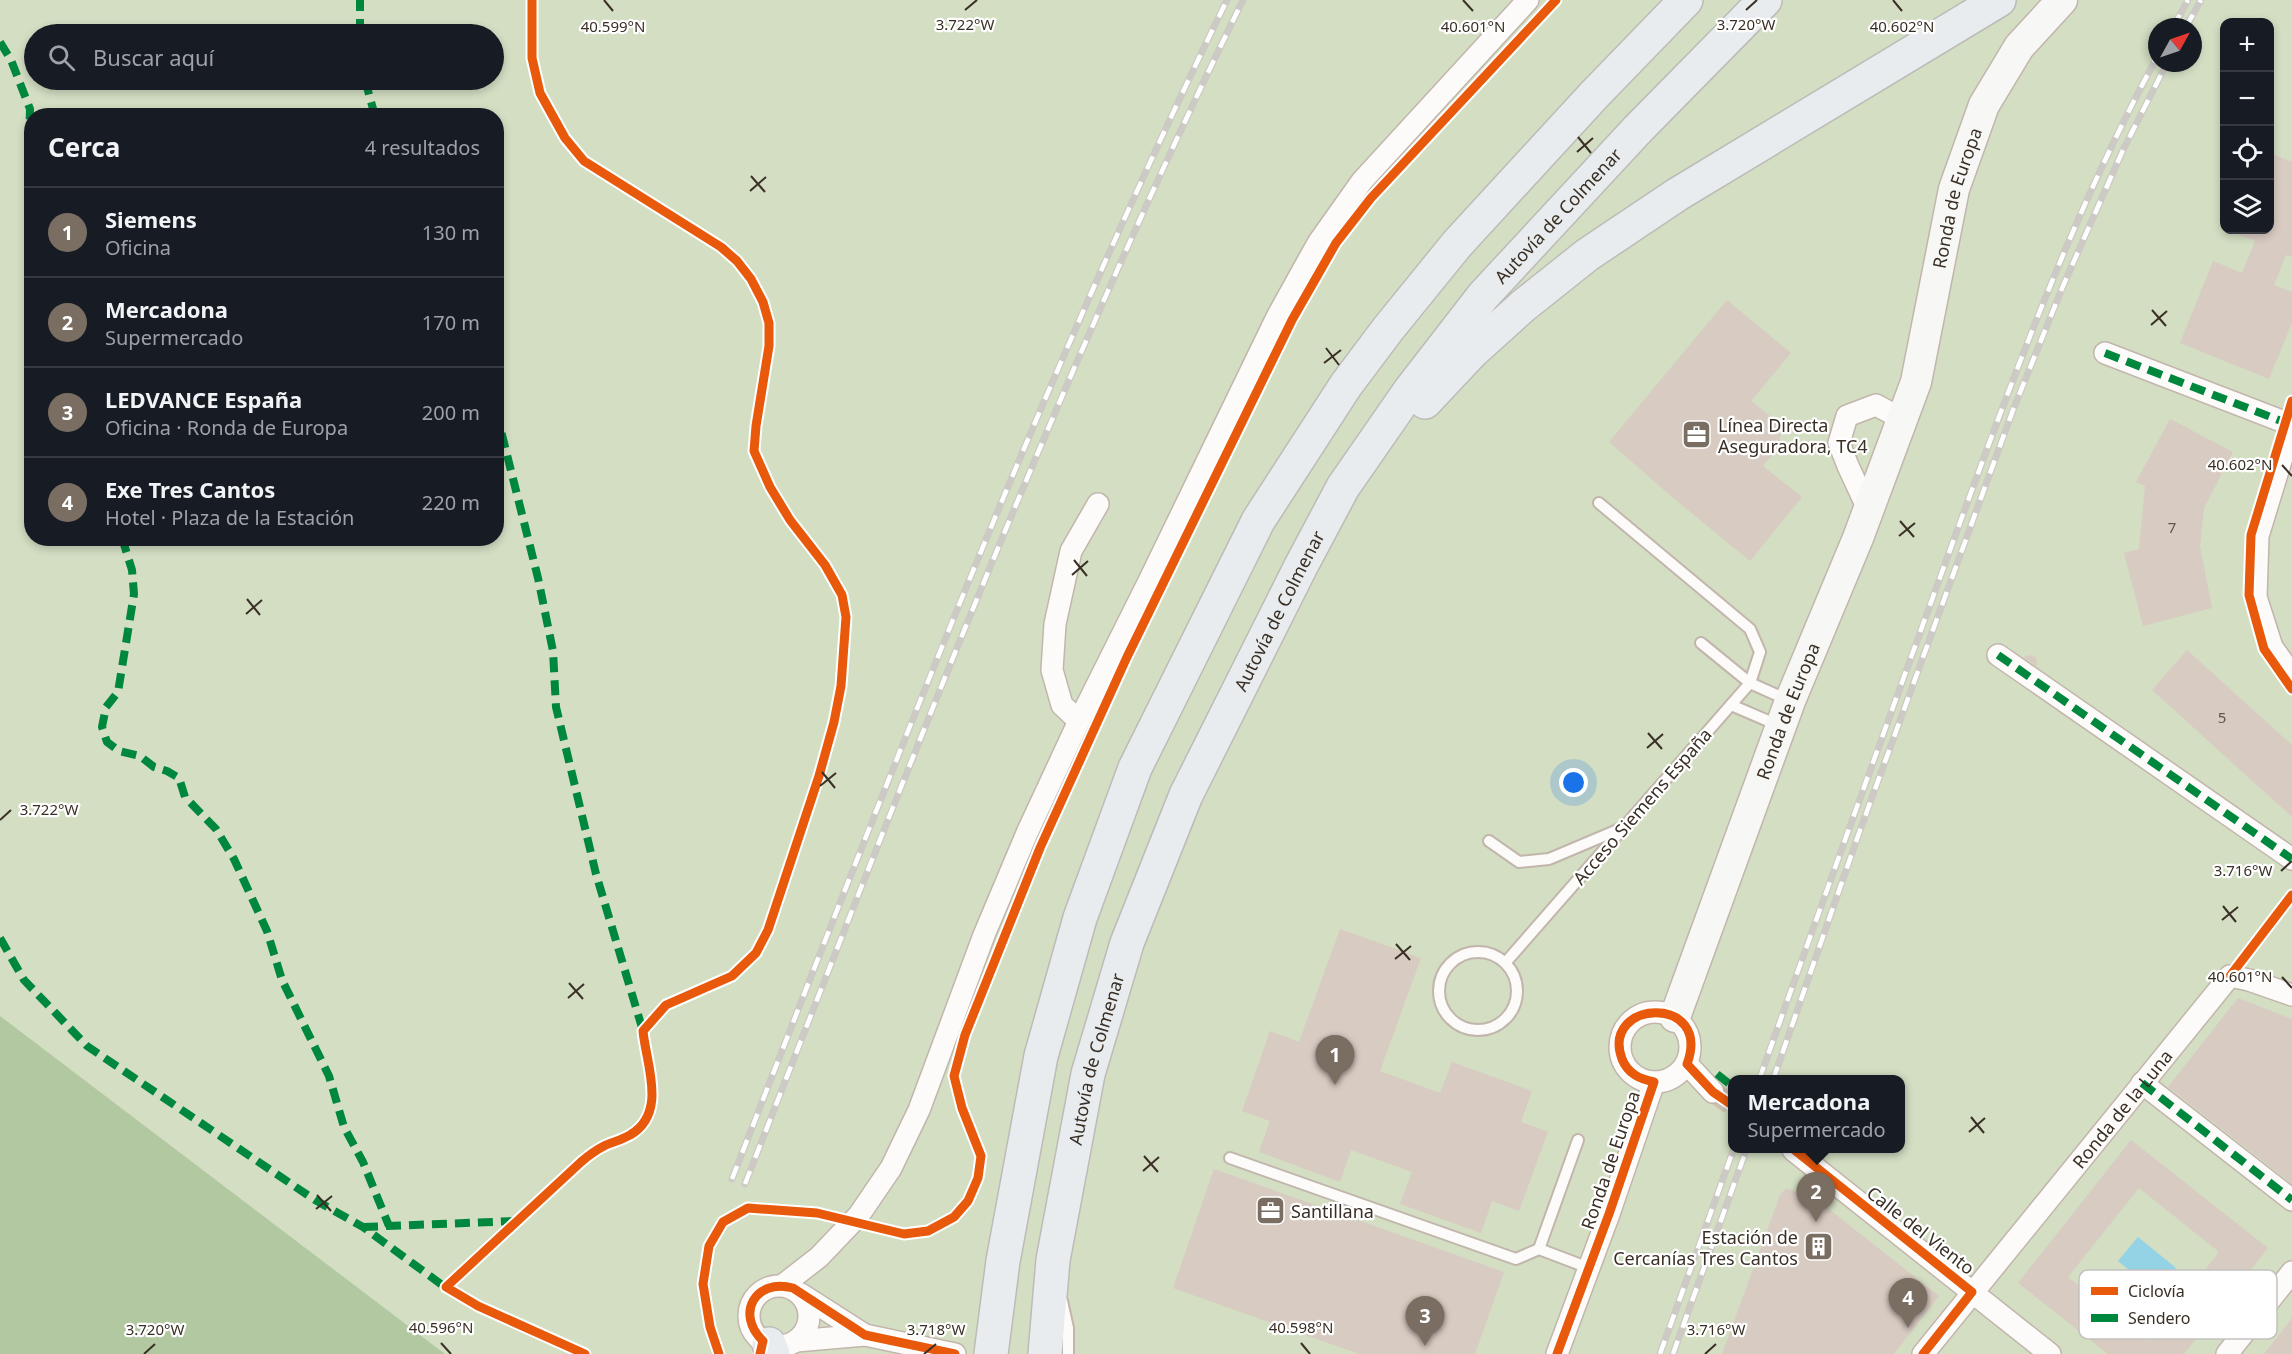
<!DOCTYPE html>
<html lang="es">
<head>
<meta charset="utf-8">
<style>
  :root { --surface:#171b24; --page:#20242c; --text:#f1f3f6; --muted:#9ea1a6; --line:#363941; --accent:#7a6e63 }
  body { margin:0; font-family:"Noto Sans",sans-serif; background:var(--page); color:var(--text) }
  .controls { position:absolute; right:18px; top:18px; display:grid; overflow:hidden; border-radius:12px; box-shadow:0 3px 9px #0003 }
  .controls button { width:54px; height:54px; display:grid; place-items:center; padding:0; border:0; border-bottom:2px solid var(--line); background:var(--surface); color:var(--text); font:30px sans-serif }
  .compass { position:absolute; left:2148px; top:18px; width:54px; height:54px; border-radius:50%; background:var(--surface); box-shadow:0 3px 9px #0003; rotate:50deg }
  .you { position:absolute; left:1574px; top:783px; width:21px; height:21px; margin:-15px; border:4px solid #fff; border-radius:50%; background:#1a73e8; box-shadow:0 0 0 9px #1a73e833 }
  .badge { display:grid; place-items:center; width:39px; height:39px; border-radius:50%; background:var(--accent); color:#fff; font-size:20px; font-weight:700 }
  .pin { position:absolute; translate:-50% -50px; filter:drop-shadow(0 2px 3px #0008) }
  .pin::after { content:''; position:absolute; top:32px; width:21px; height:18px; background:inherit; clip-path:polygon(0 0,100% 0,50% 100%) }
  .popup { position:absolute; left:1728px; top:1075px; width:177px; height:78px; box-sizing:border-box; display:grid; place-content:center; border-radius:12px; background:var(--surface); filter:drop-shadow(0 2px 4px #0005); font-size:20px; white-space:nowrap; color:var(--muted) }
  .popup b { font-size:22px; color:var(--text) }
  .popup::after { content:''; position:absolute; left:50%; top:100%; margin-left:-12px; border:12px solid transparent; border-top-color:var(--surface) }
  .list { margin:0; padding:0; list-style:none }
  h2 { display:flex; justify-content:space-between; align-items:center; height:78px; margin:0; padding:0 24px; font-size:26px }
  h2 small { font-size:20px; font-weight:400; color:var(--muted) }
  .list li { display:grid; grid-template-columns:39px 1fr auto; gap:18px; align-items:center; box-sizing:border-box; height:90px; padding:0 24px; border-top:2px solid var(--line) }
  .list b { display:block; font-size:22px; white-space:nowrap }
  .list p { margin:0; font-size:20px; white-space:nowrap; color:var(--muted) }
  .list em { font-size:20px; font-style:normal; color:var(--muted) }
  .icon { flex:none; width:33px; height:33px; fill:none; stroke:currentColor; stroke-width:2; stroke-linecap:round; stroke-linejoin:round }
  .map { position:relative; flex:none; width:2292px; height:1354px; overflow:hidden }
  .search { position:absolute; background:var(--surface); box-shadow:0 3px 9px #0003; left:24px; top:24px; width:480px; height:66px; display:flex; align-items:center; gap:15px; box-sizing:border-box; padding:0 21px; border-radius:33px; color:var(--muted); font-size:22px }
  .panel { position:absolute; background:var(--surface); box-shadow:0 3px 9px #0003; left:24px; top:108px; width:480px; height:438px; border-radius:24px }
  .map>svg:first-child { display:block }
  .green { fill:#d3dec3; fill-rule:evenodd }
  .forest { fill:#b2c8a1 }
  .water { fill:#94d3e6 }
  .building { fill:#d8cbc2; fill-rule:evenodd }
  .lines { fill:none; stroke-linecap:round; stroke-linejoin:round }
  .street-tunnel { stroke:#cdbfb3; stroke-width:21; stroke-dasharray:21 10; stroke-linecap:butt }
  .lane-casing { stroke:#c2b6ac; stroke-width:14 }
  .street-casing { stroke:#c2b6ac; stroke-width:24 }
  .secondary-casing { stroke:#c2b6ac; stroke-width:33 }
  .highway-casing { stroke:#bdbbb8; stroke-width:36 }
  .lane { stroke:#fdfbf9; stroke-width:10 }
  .street { stroke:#fdfbf9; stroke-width:21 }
  .secondary { stroke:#f7f7f5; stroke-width:30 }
  .highway { stroke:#e9ecee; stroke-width:33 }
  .rail-casing { stroke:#cdcac6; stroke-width:7 }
  .rail { stroke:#fff; stroke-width:4.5; stroke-dasharray:14; stroke-linecap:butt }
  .quiet { stroke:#00873e; stroke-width:8; stroke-dasharray:15 8; stroke-linecap:butt }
  .cycleway-casing { stroke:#fff; stroke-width:13 }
  .cycleway { stroke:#e8590c; stroke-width:9 }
  .ticks { fill:none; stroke:#392f25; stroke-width:2 }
  .labels { text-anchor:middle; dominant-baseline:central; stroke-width:4.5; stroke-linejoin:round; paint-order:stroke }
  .number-label { font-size:15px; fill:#61564c }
  .street-label { font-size:18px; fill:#392f25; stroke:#fff }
  .poi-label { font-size:18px; fill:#392f25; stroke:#fff; text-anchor:start }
  .key { fill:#fff; stroke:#c4c1be; stroke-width:1.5 }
  .key-label { font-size:16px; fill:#392f25 }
  .ticks-label { font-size:15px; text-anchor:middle; fill:#392f25; stroke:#fff; stroke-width:4.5; stroke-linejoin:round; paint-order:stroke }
</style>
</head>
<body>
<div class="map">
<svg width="2292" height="1354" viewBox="0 0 2292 1354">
  <rect width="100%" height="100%" fill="#f2e3d6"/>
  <!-- green -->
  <path class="green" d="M0 0H2292V1354H0ZM2224 22H2270V230H2224ZM2157 27H2193V63H2157ZM34 34H494V80H34ZM32 116H496V538H32ZM1732 1080H1900V1148H1732Z"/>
  <!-- forest -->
  <path class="forest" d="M0 1016 445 1354H0Z"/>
  <!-- water -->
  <path class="water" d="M2138 1237 2176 1268 2156 1293 2118 1261Z"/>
  <!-- building -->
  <g class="building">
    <path d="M2270 153 2292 162V257L2286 255 2274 285 2292 292V323L2269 379 2180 343 2213 261 2242 273 2255 241 2228 230H2270Z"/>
    <path d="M1727 300 1791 353 1751 401 1769 415 1781 429 1779 447 1763 466 1802 497 1750 561 1672 497 1609 442Z"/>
    <path d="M2170 419 2233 452 2204 508 2200 546 2212 608 2143 626 2124 553 2139 549 2145 486 2136 482Z"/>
    <path d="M2187 650 2292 745V817L2152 690Z"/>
    <path d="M2030 655 2036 658 2037 666 2023 657Z"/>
    <path d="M1340 929 1421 958 1380 1071 1440 1093 1452 1062 1532 1091 1521 1122 1548 1132 1519 1211 1492 1201 1481 1233 1400 1204 1412 1172 1351 1150 1340 1182 1259 1152 1270 1121 1242 1111 1270 1031 1299 1042Z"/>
    <path d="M2238 998 2292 1019V1184L2168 1087Z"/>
    <path d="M2131 1140 2268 1248 2184 1354H2108L2018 1283ZM2139 1188 2219 1252 2149 1341 2068 1277Z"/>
    <path d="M1214 1169 1504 1272 1475 1354H1359L1173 1288Z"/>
    <path d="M1786 1188 1816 1199 1939 1296 1894 1354H1722L1780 1195Z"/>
    <path d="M2292 1318V1354H2264Z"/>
  </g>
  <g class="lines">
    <!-- street-tunnel -->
    <path class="street-tunnel" d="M1713 1092 1732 1105"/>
    <defs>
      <g id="lane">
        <path d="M1701 643 1750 683 1788 700"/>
        <path d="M1731 705 1780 726"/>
        <path d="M1489 841 1519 862 1549 859 1620 829"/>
        <circle cx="1478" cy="991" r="39"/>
        <path d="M1506 962 1750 683 1760 652 1750 629 1599 503"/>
        <path d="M1230 1158 1516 1259 1539 1249 1589 1268"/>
        <path d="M1539 1249 1578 1140"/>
        <path d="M1062 1301 1068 1328V1354"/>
      </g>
      <g id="street">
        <path d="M2105 353 2292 425"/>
        <path d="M2292 425 2258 536 2256 597 2272 647 2292 675"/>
        <path d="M1868 509 1848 466 1839 443 1847 416 1876 405 1902 419"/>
        <path d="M1998 655 2292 859"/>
        <path d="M1079 721 1062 705 1052 670 1055 624 1071 551 1098 504"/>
        <circle cx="1655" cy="1047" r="35"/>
        <path d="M1687 1064 1713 1092"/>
        <path d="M2142 1083 2292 1200"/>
        <path d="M1793 1150 2050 1354"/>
        <path d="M783 1285 819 1257 859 1215 891 1168 919 1110 984 935 1027 833 1079 721 1149 581 1277 317 1318 243 1362 181 1528 0"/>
        <circle cx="779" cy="1316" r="30"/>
        <path d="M801 1294 865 1335"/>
        <path d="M796 1341 865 1335 955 1354"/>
        <path d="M1557 1354 1609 1214 1654 1082"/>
        <path id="s1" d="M1923 1354 2230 976 2249 980 2292 995"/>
        <path d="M2227 1354 2292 1272"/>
      </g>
      <g id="secondary">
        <path id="s2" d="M1675 1017 1790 701 1858 538 1916 382 1954 189 1984 105 2019 47 2062 0"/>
      </g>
      <g id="highway">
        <path d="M1425 402 1472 352 1523 306 1587 255 1678 194 1999 0"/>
        <path d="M769 1344 773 1354"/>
        <path d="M991 1354 1003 1261 1041 1056 1080 918 1135 768 1258 521 1346 385 1388 329 1457 244 1594 95 1686 0"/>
        <path id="s3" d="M1045 1354 1053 1260 1088 1074 1127 943 1186 795 1301 566 1343 487 1411 389 1483 296 1638 129 1765 0"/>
      </g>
    </defs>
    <!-- lane casing -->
    <use href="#lane" class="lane-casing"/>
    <!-- street casing -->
    <use href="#street" class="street-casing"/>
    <!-- secondary casing -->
    <use href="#secondary" class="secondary-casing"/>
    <!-- highway casing -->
    <use href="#highway" class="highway-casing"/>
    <!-- lane -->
    <use href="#lane" class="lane"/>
    <!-- street -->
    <use href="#street" class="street"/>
    <!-- secondary -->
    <use href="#secondary" class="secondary"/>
    <!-- highway -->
    <use href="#highway" class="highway"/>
    <defs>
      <g id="rail">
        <path d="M2173 27 2188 0"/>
        <path d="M2186 27 2201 0"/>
        <path d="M1759 1080C1822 903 1886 726 1950 550 2011 383 2072 214 2157 57"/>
        <path d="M1773 1080 1858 836 2013 410 2063 286 2123 150 2167 63"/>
        <path d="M732 1179C887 782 1040 383 1227 0"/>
        <path d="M745 1184C901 785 1055 385 1243 0"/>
        <path d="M1660 1354 1734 1148"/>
        <path d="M1673 1354 1747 1148"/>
      </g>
    </defs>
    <!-- rail casing -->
    <use href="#rail" class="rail-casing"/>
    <!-- rail -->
    <use href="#rail" class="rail"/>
    <!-- quiet -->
    <g class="quiet">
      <path d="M360 34V0"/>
      <path d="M0 42 11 60 30 109 29 148 32 152"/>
      <path d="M365 80 375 116"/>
      <path d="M2105 353 2289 424"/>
      <path d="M496 411 538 578 553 651 556 707 596 874 643 1031"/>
      <path d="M122 538 132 570 134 594 118 692 106 707 102 727 107 742 119 751 140 756 154 767 167 771 179 778 185 797 216 829 234 859 267 931 282 980 329 1076 344 1127 363 1162 389 1226"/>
      <path d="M1998 655 2292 859"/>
      <path d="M0 938 24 980 87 1046 315 1200 363 1227 449 1290"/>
      <path d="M1717 1074 1732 1086"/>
      <path d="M2142 1083 2292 1200"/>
      <path d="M363 1227 516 1221"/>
    </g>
    <defs>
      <g id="cycleway">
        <path d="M532 0V58L540 93 565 138 584 161 721 247 737 261 751 279 763 302 769 323V346L756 426 754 451 770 487 790 520 825 565 842 595 846 617 841 686 834 722 819 776 768 930 756 953 732 976 666 1005 643 1031C646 1064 668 1113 630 1135 622 1140 612 1142 604 1146 596 1150 588 1156 581 1162L446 1287 478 1306 585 1354"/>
        <path d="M2292 401 2251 535 2249 595 2264 649 2292 689"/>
        <path d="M2230 976 2292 895"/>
        <path d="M1792 1148 1972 1292 1923 1354"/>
        <path d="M719 1354 710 1327 703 1284 709 1246 723 1222 748 1208 817 1213 904 1234 928 1231 954 1217 968 1201 978 1178 981 1156 962 1108 954 1076 965 1035 1040 848 1127 657 1292 320 1336 243 1371 198 1556 0"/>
        <path d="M760 1354 763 1341C735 1314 755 1278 793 1288L865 1335 955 1354"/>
        <path d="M1557 1354 1609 1214 1654 1082C1640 1079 1628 1074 1622 1059 1600 999 1713 994 1687 1064L1713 1092 1732 1105"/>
      </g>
    </defs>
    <!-- cycleway casing -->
    <use href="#cycleway" class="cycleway-casing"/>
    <!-- cycleway -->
    <use href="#cycleway" class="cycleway"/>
  </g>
  <!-- ticks -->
  <path class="ticks" d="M604 0 613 11M1463 0 1473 11M1893 0 1902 11M965 10 977 0M1746 10 1757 0M1578 137 1591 153M1577 152 1593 138M751 176 765 192M750 191 766 177M2152 310 2166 326M2151 325 2167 311M1326 348 1339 365M1324 363 1341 350M2282 465 2292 476M1900 521 1914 537M1899 536 1915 523M1074 560 1087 576M1072 575 1088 561M247 599 260 615M246 614 262 600M1648 733 1662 749M1647 748 1663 734M822 772 835 788M820 786 836 773M0 820 11 810M2281 871 2292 861M2223 906 2236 922M2222 920 2238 907M1396 944 1410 960M1395 959 1411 946M2282 977 2292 988M569 983 583 999M568 998 584 984M1971 1117 1984 1133M1969 1132 1985 1118M1144 1156 1158 1172M1143 1171 1159 1157M317 1195 331 1211M316 1209 332 1196M441 1343 451 1354M1301 1343 1310 1354M144 1354 155 1344M924 1354 936 1344M1705 1354 1716 1344"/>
  <!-- icons -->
  <defs>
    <symbol id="office-square" viewBox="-11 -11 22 22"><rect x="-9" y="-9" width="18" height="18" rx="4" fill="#7a6e63" stroke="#fff"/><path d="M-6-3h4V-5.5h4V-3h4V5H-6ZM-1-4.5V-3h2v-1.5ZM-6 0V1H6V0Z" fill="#fff"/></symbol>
    <symbol id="building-square" viewBox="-11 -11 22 22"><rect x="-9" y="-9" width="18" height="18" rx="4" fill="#7a6e63" stroke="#fff"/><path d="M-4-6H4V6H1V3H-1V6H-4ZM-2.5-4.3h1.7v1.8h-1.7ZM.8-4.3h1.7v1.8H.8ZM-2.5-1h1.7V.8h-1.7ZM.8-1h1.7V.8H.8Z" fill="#fff"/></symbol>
  </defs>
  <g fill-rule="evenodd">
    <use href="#office-square" x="1680" y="418" width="33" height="33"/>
    <use href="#office-square" x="1254" y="1194" width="33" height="33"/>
    <use href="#building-square" x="1802" y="1230" width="33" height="33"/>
  </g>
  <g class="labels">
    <!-- number labels -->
    <g class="number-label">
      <text x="2172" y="527">7</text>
      <text x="2222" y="717">5</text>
    </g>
    <!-- street labels -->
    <g class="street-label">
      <text stroke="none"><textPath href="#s2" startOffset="868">Ronda de Europa</textPath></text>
      <text stroke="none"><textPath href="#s3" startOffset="1272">Autovía de Colmenar</textPath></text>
      <text stroke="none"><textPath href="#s3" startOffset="786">Autovía de Colmenar</textPath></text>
      <text stroke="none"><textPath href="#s2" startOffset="326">Ronda de Europa</textPath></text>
      <text transform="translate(1642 806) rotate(-49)">Acceso Siemens España</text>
      <text stroke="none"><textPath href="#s3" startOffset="300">Autovía de Colmenar</textPath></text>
      <text stroke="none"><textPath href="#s1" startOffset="316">Ronda de la Luna</textPath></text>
      <text transform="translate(1610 1160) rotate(-71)">Ronda de Europa</text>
      <text transform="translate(1921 1230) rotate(38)">Calle del Viento</text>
    </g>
    <!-- poi labels -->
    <g class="poi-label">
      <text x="1718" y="425">Línea Directa<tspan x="1718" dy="21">Aseguradora, TC4</tspan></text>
      <text x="1291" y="1211">Santillana</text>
      <text x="1798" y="1237" text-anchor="end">Estación de<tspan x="1798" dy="21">Cercanías Tres Cantos</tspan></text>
    </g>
  </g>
  <!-- legend -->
  <rect x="2079" y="1270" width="198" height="69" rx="9" class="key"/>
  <rect x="2091" y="1287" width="27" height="8" fill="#e8590c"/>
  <rect x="2091" y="1314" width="27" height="8" fill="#00873e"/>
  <g class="key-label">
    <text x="2128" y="1297">Ciclovía</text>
    <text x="2128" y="1324">Sendero</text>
  </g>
  <g class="ticks-label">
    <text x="1746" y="30">3.720°W</text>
    <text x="965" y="30">3.722°W</text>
    <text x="613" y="32">40.599°N</text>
    <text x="1473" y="32">40.601°N</text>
    <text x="1902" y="32">40.602°N</text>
    <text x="2240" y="470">40.602°N</text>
    <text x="49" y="815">3.722°W</text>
    <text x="2243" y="876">3.716°W</text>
    <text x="2240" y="982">40.601°N</text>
    <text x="441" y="1333">40.596°N</text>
    <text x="1301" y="1333">40.598°N</text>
    <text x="155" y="1335">3.720°W</text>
    <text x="936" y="1335">3.718°W</text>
    <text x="1716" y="1335">3.716°W</text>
  </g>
</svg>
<div class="controls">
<button>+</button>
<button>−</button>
<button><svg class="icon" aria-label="locate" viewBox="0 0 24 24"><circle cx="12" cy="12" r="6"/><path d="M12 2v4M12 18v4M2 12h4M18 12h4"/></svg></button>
<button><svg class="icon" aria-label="layers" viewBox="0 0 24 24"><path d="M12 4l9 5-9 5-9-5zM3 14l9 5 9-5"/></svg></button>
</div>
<svg class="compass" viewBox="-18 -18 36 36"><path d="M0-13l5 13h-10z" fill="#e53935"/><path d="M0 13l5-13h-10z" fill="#9ea1a6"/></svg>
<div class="you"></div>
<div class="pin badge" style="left:1335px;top:1085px">1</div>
<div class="pin badge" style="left:1816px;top:1222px">2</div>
<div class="popup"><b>Mercadona</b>Supermercado</div>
<div class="pin badge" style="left:1425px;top:1346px">3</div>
<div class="pin badge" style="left:1908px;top:1328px">4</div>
<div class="search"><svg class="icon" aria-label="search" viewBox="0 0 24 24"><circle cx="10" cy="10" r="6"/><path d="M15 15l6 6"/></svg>Buscar aquí</div>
<section class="panel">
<h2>Cerca<small>4 resultados</small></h2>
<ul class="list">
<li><span class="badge">1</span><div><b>Siemens</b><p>Oficina</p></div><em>130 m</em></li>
<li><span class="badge">2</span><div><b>Mercadona</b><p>Supermercado</p></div><em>170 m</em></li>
<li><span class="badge">3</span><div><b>LEDVANCE España</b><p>Oficina · Ronda de Europa</p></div><em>200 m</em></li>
<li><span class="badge">4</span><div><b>Exe Tres Cantos</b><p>Hotel · Plaza de la Estación</p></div><em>220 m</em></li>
</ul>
</section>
</div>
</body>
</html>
